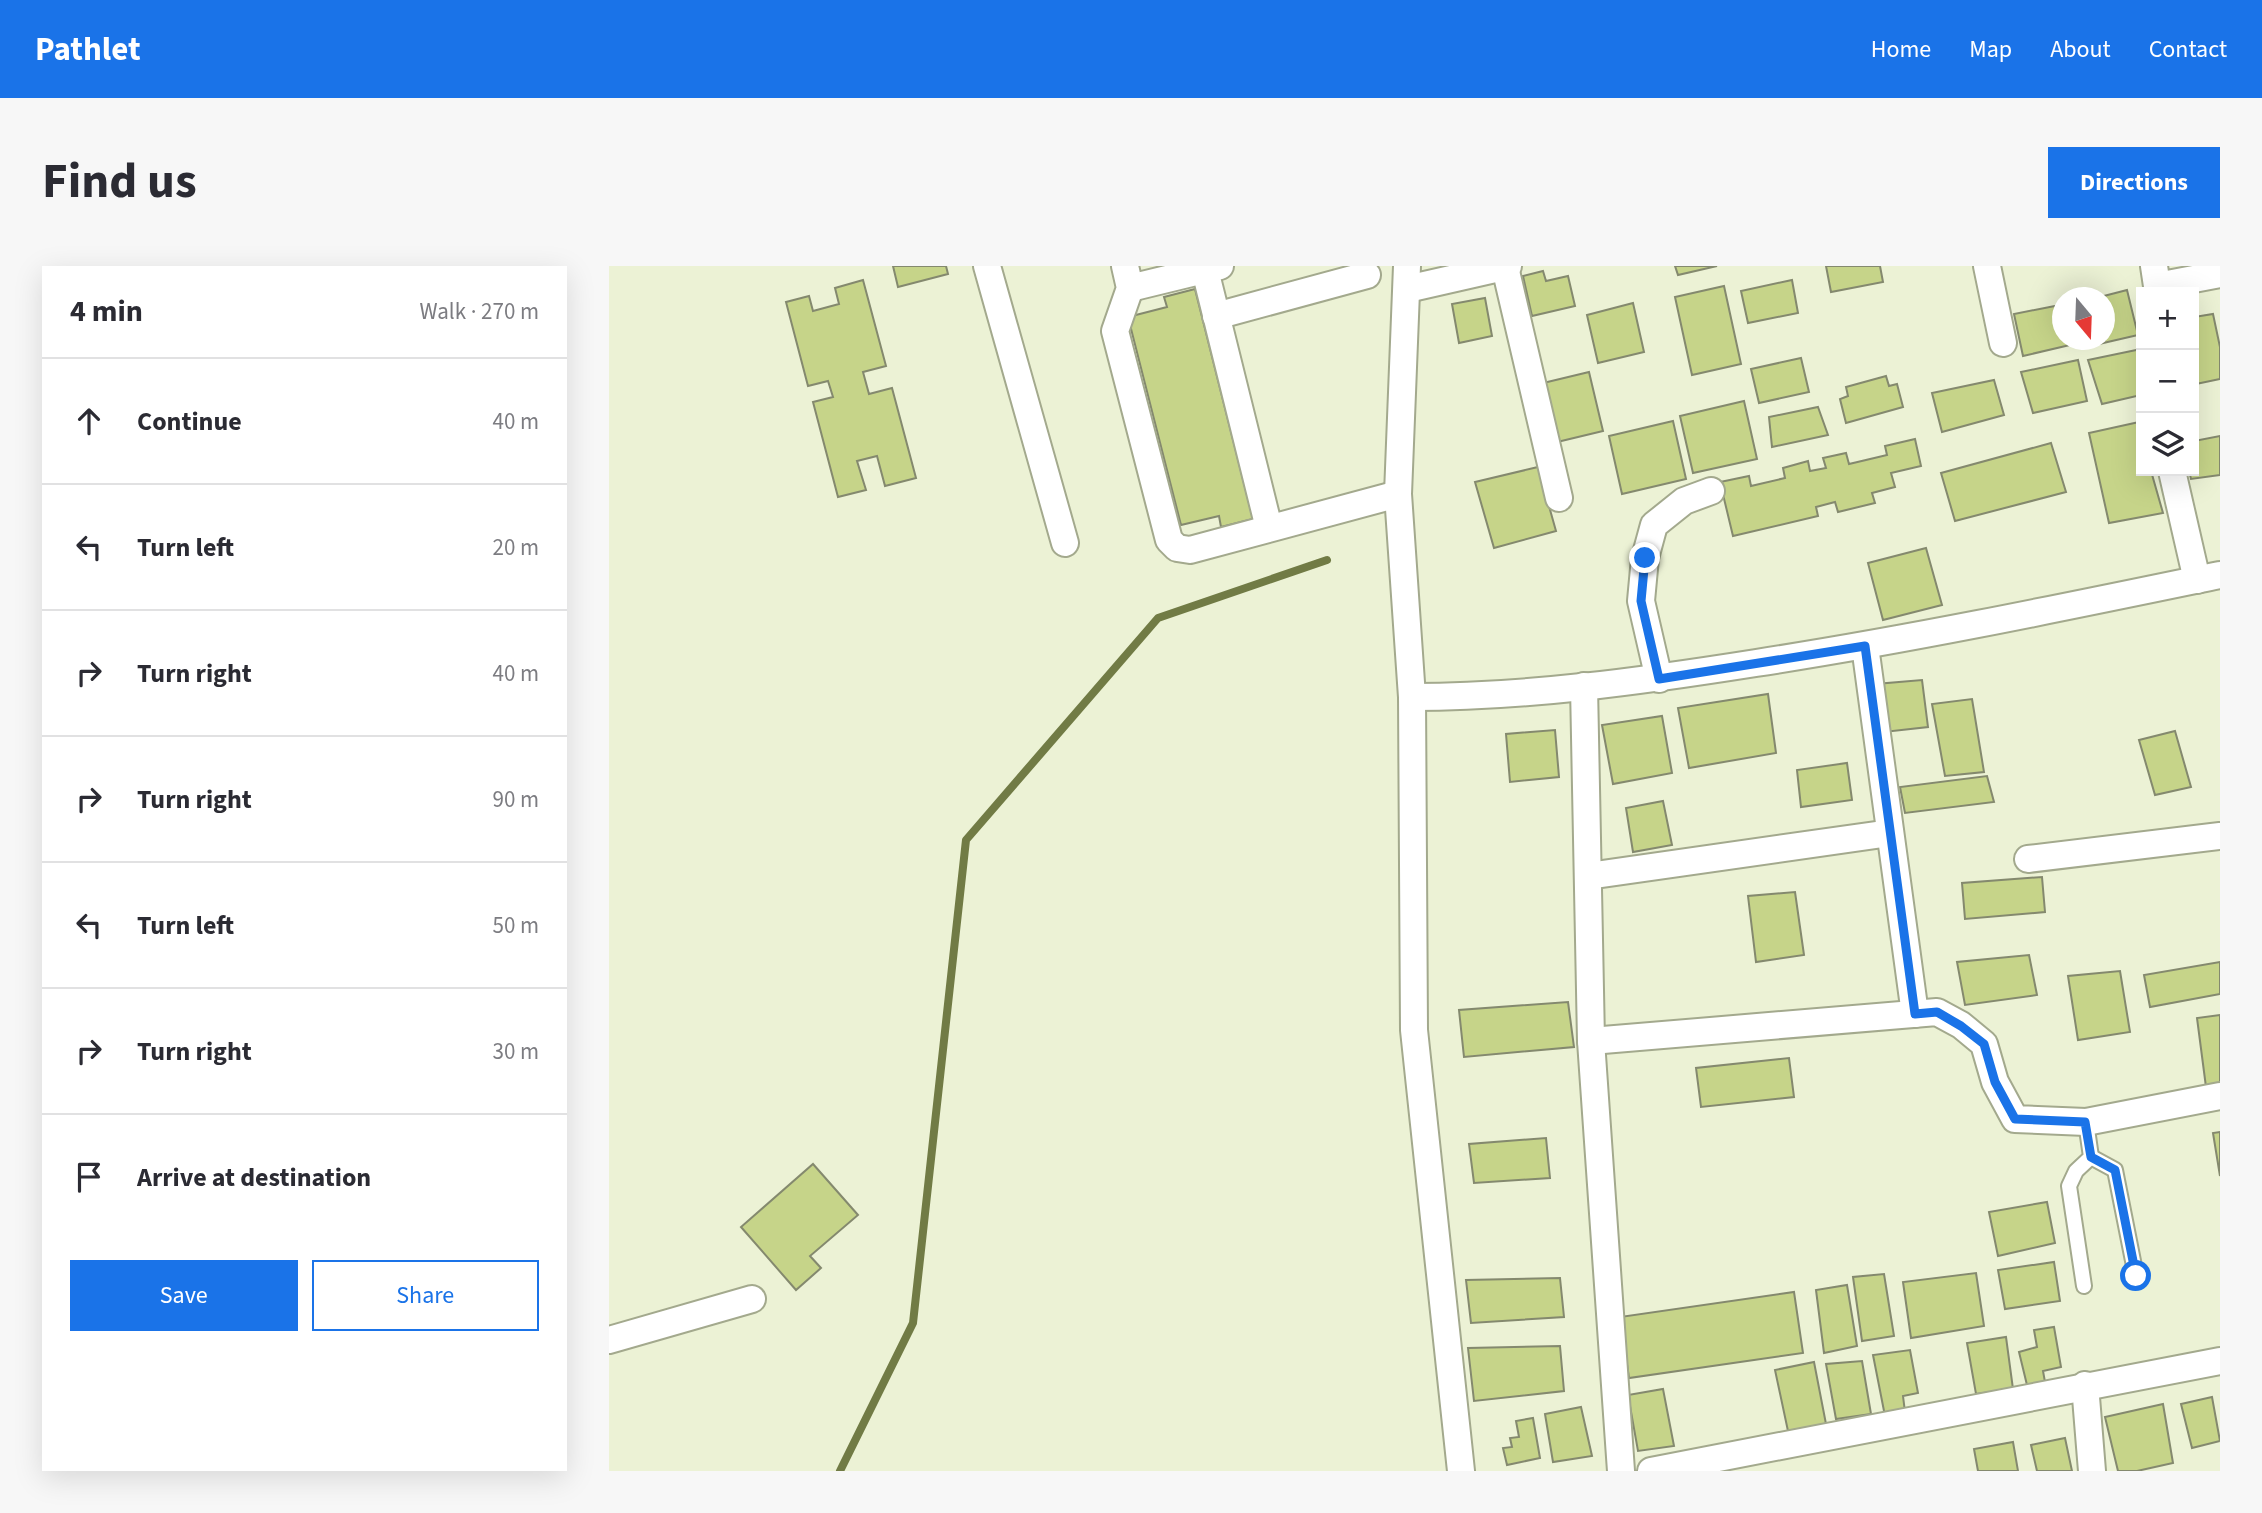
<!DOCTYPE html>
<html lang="en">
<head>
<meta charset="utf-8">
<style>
  :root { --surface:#fff; --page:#f7f7f7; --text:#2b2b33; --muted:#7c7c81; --line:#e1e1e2; --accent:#1a73e8 }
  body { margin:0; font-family:"Source Sans 3",sans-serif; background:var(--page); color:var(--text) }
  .controls { position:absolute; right:21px; top:21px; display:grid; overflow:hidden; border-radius:0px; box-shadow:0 7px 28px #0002 }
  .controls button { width:63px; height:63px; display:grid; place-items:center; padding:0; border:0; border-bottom:2px solid var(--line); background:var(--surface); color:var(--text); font:35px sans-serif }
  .compass { position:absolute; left:1443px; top:21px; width:63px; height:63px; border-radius:50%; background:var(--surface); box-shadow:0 7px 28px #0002; rotate:161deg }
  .stop { position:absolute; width:21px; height:21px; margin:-16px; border:5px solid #1a73e8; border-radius:50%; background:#fff }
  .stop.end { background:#1a73e8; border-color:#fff; box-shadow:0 2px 7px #0008 }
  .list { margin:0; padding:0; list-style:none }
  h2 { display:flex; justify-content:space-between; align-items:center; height:91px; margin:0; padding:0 28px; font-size:30px }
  h2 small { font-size:23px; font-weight:400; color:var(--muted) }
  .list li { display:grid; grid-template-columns:46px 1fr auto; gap:21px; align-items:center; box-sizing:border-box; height:126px; padding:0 28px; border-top:2px solid var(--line) }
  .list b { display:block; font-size:26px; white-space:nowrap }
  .list em { font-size:23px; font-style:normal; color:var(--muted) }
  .actions { display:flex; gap:14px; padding:21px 28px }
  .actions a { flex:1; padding:16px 0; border:2px solid var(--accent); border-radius:0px; text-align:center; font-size:24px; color:var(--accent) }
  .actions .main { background:var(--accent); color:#fff }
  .icon { flex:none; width:38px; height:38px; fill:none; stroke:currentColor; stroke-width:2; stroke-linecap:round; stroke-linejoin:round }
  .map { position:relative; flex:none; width:1611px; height:1205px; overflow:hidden; border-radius:0px }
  header { display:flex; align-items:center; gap:42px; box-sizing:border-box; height:98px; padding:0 35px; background:var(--accent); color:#fff }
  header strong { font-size:33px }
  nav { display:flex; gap:38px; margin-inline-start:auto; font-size:24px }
  .intro { display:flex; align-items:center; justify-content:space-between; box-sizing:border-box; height:168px; padding:0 42px }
  h1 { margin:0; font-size:49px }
  .button { padding:18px 32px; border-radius:0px; background:var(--accent); color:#fff; font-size:24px; font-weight:700 }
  main { display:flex; gap:42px; padding:0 42px }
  aside { flex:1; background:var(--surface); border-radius:0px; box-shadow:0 7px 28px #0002 }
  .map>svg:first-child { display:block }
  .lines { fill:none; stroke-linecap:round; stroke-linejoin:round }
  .stream { stroke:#717b45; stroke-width:8 }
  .building { fill:#c6d489; stroke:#84896e; stroke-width:2 }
  .service-casing { stroke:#a3a98d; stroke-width:18 }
  .minor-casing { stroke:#a3a98d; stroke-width:30 }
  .service { stroke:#fff; stroke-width:14 }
  .minor { stroke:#fff; stroke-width:26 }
  .route { stroke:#1a73e8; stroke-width:9 }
</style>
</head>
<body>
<header>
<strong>Pathlet</strong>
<nav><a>Home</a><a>Map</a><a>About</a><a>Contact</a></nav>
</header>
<div class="intro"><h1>Find us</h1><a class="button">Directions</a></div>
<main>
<aside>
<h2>4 min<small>Walk · 270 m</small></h2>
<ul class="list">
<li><svg class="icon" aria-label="ahead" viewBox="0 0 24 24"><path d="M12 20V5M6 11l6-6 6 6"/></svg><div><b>Continue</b></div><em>40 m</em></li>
<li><svg class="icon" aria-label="left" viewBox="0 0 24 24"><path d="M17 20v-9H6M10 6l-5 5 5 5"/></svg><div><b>Turn left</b></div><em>20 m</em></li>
<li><svg class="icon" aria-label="right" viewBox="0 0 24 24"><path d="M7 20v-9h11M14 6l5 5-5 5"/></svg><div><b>Turn right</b></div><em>40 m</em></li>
<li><svg class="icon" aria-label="right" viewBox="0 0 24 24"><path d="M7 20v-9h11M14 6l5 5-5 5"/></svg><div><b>Turn right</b></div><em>90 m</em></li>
<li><svg class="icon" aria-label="left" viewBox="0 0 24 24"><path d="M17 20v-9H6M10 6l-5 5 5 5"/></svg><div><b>Turn left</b></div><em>50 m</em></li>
<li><svg class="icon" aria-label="right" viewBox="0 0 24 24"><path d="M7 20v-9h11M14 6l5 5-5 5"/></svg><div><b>Turn right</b></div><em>30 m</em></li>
<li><svg class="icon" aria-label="arrive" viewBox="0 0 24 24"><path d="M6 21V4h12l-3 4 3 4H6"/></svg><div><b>Arrive at destination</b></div></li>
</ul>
<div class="actions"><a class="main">Save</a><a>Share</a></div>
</aside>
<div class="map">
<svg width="1611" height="1205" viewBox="0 0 1611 1205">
  <rect width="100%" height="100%" fill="#ecf2d5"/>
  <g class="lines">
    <!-- stream -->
    <path class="stream" d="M231 1205 304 1057 357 574 549 352 718 294"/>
  </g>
  <!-- building -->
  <g class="building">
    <path d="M284 0H337L339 8 289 21Z"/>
    <path d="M1066 0H1108L1069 9Z"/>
    <path d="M1217 0H1271L1274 16 1222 26Z"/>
    <path d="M934 5 937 15 959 10 966 40 923 50 914 10Z"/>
    <path d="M254 14 277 100 254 106 260 128 283 122 307 212 276 220 268 190 248 195 257 224 229 231 204 136 224 131 219 115 199 120 177 36 200 30 204 45 230 38 226 22Z"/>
    <path d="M1183 14 1189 47 1139 57 1132 25Z"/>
    <path d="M1115 20 1132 98 1083 109 1066 31Z"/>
    <path d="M586 23 644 253 612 261 610 250 572 259 519 51 558 41 555 31Z"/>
    <path d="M1518 24 1529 69 1477 81 1476 74H1496V32H1487Z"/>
    <path d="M876 32 883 70 850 77 843 38Z"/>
    <path d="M1024 37 1035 86 989 97 978 49Z"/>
    <path d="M1451 39 1454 74H1460L1461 79 1414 90 1405 48Z"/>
    <path d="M1604 48 1611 81V113L1587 118 1585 51Z"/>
    <path d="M1532 83V129L1493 138 1479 94Z"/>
    <path d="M1192 92 1200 126 1150 137 1142 103Z"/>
    <path d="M1469 94 1478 135 1424 147 1412 106Z"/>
    <path d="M980 106 994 165 944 177 930 118Z"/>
    <path d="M1277 110 1280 120 1288 118 1294 141 1237 157 1231 133 1239 130 1237 121Z"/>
    <path d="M1385 114 1395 149 1333 166 1323 127Z"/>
    <path d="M1135 135 1148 193 1084 207 1071 150Z"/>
    <path d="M1209 141 1219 169 1163 181 1160 151Z"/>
    <path d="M1064 155 1077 213 1013 228 1000 170Z"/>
    <path d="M1530 156 1532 205H1542L1554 247 1500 257 1480 167Z"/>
    <path d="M1611 170V209L1582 213 1580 205H1585V175Z"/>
    <path d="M1306 173 1312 200 1282 207 1286 221 1263 227 1266 237 1229 246 1226 236 1207 241 1209 250 1124 270 1111 216 1140 210 1142 220 1176 212 1174 202 1199 195 1201 205 1217 202 1214 192 1237 187 1240 198 1278 189 1276 180Z"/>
    <path d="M1442 177 1457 226 1346 255 1332 207Z"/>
    <path d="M929 201 947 265 885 282 866 216Z"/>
    <path d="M1317 282 1333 339 1274 354 1259 297Z"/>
    <path d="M1313 414 1319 461 1275 466 1267 418Z"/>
    <path d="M1159 428 1167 487 1080 502 1069 442Z"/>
    <path d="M1363 433 1375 506 1336 510 1323 438Z"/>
    <path d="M1053 450 1063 507 1004 518 993 459Z"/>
    <path d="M946 464 950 511 901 516 897 468Z"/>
    <path d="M1566 465 1582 521 1546 529 1530 474Z"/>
    <path d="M1238 497 1243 534 1192 541 1188 504Z"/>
    <path d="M1378 510 1385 536 1296 547 1291 521Z"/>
    <path d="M1054 535 1063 579 1024 586 1017 542Z"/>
    <path d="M1433 611 1436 646 1356 653 1353 617Z"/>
    <path d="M1186 626 1195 689 1147 696 1139 630Z"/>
    <path d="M1420 689 1428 729 1356 739 1348 696Z"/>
    <path d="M1611 696V728L1541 741 1535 709Z"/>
    <path d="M1511 705 1521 766 1469 774 1459 710Z"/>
    <path d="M959 736 965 781 855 791 850 744Z"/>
    <path d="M1611 749V819L1597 821 1588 752Z"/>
    <path d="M1180 792 1185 831 1092 841 1087 802Z"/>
    <path d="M1611 866V910L1604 867Z"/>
    <path d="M937 872 941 912 865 917 860 878Z"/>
    <path d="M204 898 249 949 201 990 212 1002 187 1024 132 961Z"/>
    <path d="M1438 936 1446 977 1389 990 1380 946Z"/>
    <path d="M1445 996 1451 1035 1396 1043 1389 1004Z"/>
    <path d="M1367 1007 1375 1060 1302 1072 1294 1016Z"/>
    <path d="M1275 1008 1285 1070 1253 1075 1244 1011Z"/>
    <path d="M951 1012 955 1051 862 1057 857 1014Z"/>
    <path d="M1238 1019 1248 1080 1215 1087 1207 1024Z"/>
    <path d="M1185 1026 1194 1087 1020 1112 1011 1051Z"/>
    <path d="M1445 1061 1452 1101 1434 1105 1436 1116 1418 1119 1410 1086 1428 1081 1425 1064Z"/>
    <path d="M1397 1071 1404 1123 1367 1128 1358 1077Z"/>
    <path d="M951 1080 955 1125 865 1135 859 1082Z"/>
    <path d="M1301 1084 1309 1127 1294 1130 1296 1146 1276 1150 1264 1089Z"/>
    <path d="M1253 1095 1262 1148 1227 1153 1217 1098Z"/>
    <path d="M1205 1096 1217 1158 1179 1165 1166 1104Z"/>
    <path d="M1054 1123 1065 1180 1029 1185 1019 1129Z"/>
    <path d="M1603 1131 1611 1175 1583 1182 1572 1138Z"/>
    <path d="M1554 1138 1564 1197 1528 1205H1509L1496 1151Z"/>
    <path d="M972 1141 983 1190 944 1196 936 1148Z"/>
    <path d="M924 1152 931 1192 898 1199 894 1182 903 1181 901 1172 910 1171 907 1155Z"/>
    <path d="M1456 1172 1463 1205H1428L1422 1179Z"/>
    <path d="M1404 1176 1409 1205H1369L1365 1183Z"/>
  </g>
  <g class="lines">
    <defs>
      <g id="service">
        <path d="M1482 891 1506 904 1527 1010"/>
        <path d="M1475 1020 1460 920 1467 905 1482 891 1477 856"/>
      </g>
      <g id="minor">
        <path d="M378 0 456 277"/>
        <path d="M516 0 521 22 506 65 560 274 568 282 581 284 789 228"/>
        <path d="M798 0 789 228 803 431 805 764 852 1205"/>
        <path d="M1378 0 1394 77"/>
        <path d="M1545 0 1548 20 1611 8"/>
        <path d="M896 1 950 232"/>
        <path d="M596 4 660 262"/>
        <path d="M521 22 611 0"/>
        <path d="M798 23 899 0"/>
        <path d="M607 50 758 9"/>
        <path d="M1563 205 1588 314"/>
        <path d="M1256 380 1306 748"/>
        <path d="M1050 413 1032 335 1036 292 1045 259 1075 235 1102 225"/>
        <path d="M975 420 982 775 1012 1205"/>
        <path d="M803 431C918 431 1033 415 1147 397 1303 373 1456 341 1611 309"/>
        <path d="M1419 593 1611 570"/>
        <path d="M979 610 1281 567"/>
        <path d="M982 775 1328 746 1352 759 1375 778 1386 816 1406 853 1477 856 1611 830"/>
        <path d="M0 1074 143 1033"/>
        <path d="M1476 1119 1483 1205"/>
        <path d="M1042 1205 1611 1095"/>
      </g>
    </defs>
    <!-- service casing -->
    <use href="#service" class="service-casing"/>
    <!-- minor casing -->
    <use href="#minor" class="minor-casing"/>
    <!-- service -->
    <use href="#service" class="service"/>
    <!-- minor -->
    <use href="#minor" class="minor"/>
  </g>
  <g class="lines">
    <!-- route -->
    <path class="route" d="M1036 292 1032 335 1050 413 1256 380 1306 748 1328 746 1352 760 1375 778 1386 816 1406 853 1476 856 1482 891 1506 904 1527 1010"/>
  </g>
</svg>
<div class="controls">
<button>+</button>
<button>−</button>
<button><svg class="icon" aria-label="layers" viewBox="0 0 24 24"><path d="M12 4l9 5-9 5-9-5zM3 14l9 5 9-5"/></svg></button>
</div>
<svg class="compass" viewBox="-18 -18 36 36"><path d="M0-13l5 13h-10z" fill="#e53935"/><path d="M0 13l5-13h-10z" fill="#7c7c81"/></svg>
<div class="stop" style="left:1527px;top:1010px"></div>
<div class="stop end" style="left:1036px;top:292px"></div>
</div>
</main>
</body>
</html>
